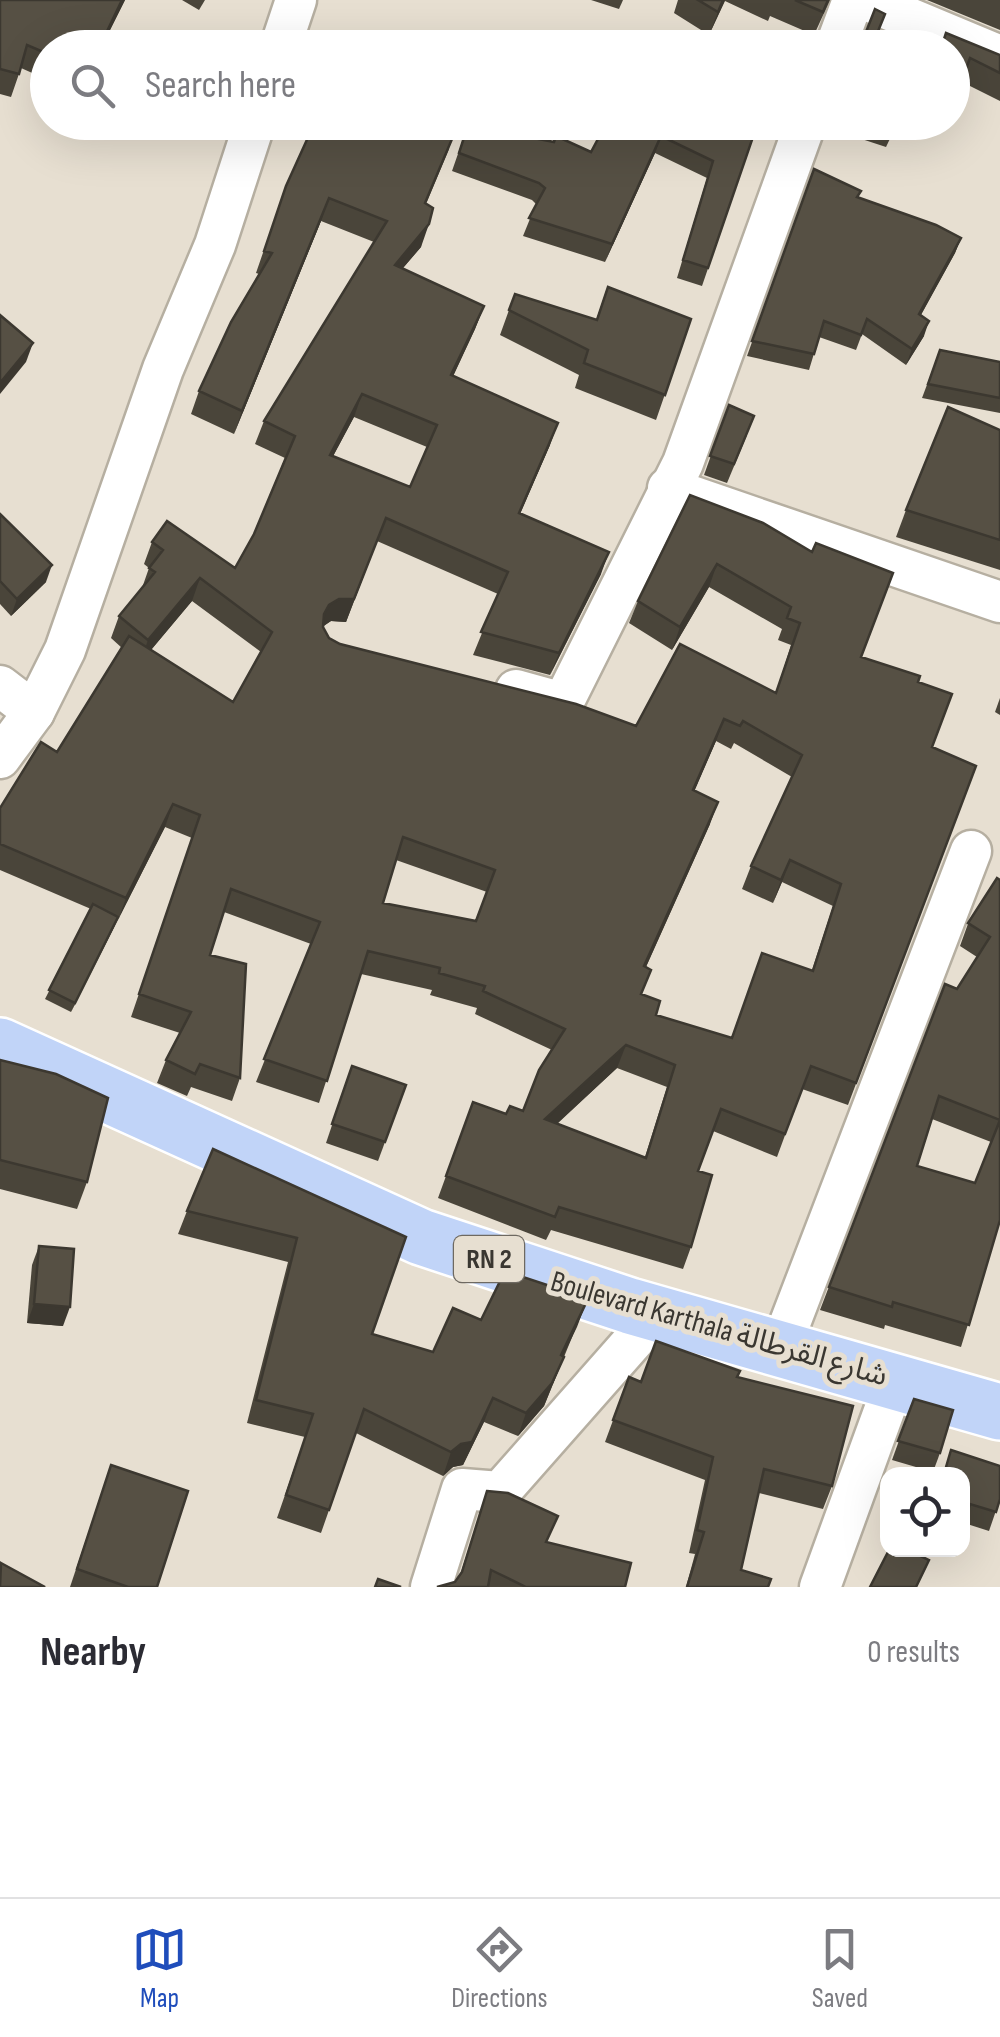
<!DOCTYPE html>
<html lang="en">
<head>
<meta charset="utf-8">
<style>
  :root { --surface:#fff; --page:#f2f2f3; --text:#2b2b33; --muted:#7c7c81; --line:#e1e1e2; --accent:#1f4dbb }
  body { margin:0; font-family:"Sofia Sans Condensed","Noto Sans Arabic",sans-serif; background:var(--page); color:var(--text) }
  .controls { position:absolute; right:30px; bottom:30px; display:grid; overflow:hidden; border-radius:20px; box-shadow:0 10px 40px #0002 }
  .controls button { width:90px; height:90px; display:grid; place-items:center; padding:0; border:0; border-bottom:2px solid var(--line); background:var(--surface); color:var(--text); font:50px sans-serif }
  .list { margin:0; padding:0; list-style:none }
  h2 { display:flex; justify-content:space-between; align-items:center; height:130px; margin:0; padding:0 40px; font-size:42px }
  h2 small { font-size:32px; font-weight:400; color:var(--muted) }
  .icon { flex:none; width:55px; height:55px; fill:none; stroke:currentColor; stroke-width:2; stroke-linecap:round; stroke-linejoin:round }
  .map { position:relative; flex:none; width:1000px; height:1587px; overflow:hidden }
  .search { position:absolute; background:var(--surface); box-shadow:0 10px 40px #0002; left:30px; right:30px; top:30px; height:110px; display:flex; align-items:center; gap:25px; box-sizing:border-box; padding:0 35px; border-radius:55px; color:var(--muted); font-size:38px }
  .sheet { height:310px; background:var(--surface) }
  nav { display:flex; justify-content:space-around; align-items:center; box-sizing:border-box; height:140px; border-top:2px solid var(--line); background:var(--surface); font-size:28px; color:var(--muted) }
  nav a { display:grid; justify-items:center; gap:5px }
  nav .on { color:var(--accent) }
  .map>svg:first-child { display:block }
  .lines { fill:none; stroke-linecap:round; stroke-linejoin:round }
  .street-casing { stroke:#b6afa1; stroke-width:45 }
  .primary-casing { stroke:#fff; stroke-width:60 }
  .street { stroke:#fff; stroke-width:40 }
  .primary { stroke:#c1d4f8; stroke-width:55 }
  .wall { fill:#4a453a; fill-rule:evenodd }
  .shaded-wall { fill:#3c3830 }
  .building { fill:#565044; stroke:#3c3830; stroke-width:2.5; fill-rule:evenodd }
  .labels { text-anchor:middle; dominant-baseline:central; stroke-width:10; stroke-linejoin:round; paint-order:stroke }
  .shield { fill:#e7dfd1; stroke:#6e6961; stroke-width:2.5 }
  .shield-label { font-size:28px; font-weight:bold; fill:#3a3731 }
  .street-label { font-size:30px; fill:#3a3731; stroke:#e7dfd1 }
</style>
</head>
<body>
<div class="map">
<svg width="1000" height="1587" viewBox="0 0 1000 1587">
  <rect width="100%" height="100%" fill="#e7dfd1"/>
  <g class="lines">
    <defs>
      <g id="street">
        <path d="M866 0 1000 56"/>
        <path d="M280 48 296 0"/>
        <path d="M835 48 853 0"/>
        <path d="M668 488 1000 602"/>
        <path d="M0 686 34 712"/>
        <path d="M516 690 563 703 683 463 806 122"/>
        <path d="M0 758 34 712 65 650 163 369 215 245 255 122"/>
        <path d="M780 1349 971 851"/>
        <path d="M431 1587 462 1489 500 1492 657 1314"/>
        <path d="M820 1587 895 1381"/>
      </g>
      <path id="primary" d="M0 1046 421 1237 630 1306 1000 1412"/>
    </defs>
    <!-- street casing -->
    <use href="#street" class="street-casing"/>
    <!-- primary casing -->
    <use href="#primary" class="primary-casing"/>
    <!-- street -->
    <use href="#street" class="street"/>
    <!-- primary -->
    <use href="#primary" class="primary"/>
  </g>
  <!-- wall -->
  <g class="wall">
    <path d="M0 0H125L101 48H48V80L21 68 11 97 0 94Z"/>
    <path d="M182 0H205L199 10Z"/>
    <path d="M591 0H623L619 9Z"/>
    <path d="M678 0H830L814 35 770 16 768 21 725 1 709 35 674 13Z"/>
    <path d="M927 0H1000V30Z"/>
    <path d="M952 48 1000 55V101L962 82 954 100 952 99Z"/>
    <path d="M607 122 753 137 702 286 677 278 707 178 655 153 605 262 523 236 536 204 532 200 452 171 468 125 591 152Z"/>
    <path d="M834 122H898L886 147 831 129Z"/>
    <path d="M402 136 449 149 426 204 421 247 402 269 484 306 475 329 453 376 550 445 520 513 601 574 550 675 473 655 498 594 377 541 346 622 331 621 323 626 329 638 340 644 636 726 776 693 791 645 778 640 782 629 709 587 672 650 629 623 638 601 690 495 861 657 918 682 932 747 976 766 848 1105 802 1089 777 1157 713 1131 698 1171 691 1247 683 1269 551 1230 546 1240 438 1198 473 1102 506 1114 523 1111 552 1050 475 1014 477 1008 430 995 432 990 361 974 319 1103 256 1082 311 944 224 912 210 955 240 1078 232 1101 191 1087 187 1096 157 1083 166 1060 180 1033 131 1017 192 838 165 827 71 1012 45 999 91 909 0 870V808L57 752 122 648 111 638 119 616 142 588 149 568 144 564 152 542 235 568 254 534 285 458 255 444 264 421 374 242 321 221 234 434 191 414 199 391 259 274 256 273 286 186ZM354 417 427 447 410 487 333 456ZM192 601 261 652 233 702 151 650ZM716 741 731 749 734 743 792 777 751 866 742 889 773 903 782 882 833 906 812 970 732 1038 656 1015 642 994 646 967 710 824 694 791ZM396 860 487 892 476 921 383 903ZM617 1068 667 1087 645 1157 557 1124Z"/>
    <path d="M814 169 859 198 961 238 955 253 921 315 924 336 906 365 862 334 856 350 819 337 809 370 747 356Z"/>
    <path d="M608 287 691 319 656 420 575 388 579 375 500 335 509 310 596 320Z"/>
    <path d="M940 350 1000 362V413L922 398Z"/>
    <path d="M729 405 747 435 727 483 704 475Z"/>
    <path d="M1000 430V570L896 537 906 510Z"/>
    <path d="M0 514 46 582 11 616 0 604Z"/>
    <path d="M1000 698V715L995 712Z"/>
    <path d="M1000 880V1220L961 1347 885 1325 884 1329 820 1310 945 984 957 989 977 957 960 946 969 921ZM932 1119 991 1142 975 1183 917 1166Z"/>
    <path d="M0 1060 87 1182 77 1209 0 1189Z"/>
    <path d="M352 1066 406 1085 378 1161 326 1143Z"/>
    <path d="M187 1211 406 1237 372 1334 433 1352 481 1320 586 1303 544 1406 518 1436 484 1422 463 1465 453 1467 443 1476 356 1433 321 1533 277 1518 305 1437 247 1423 288 1262 178 1234Z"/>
    <path d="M39 1246 63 1326 27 1323 32 1265Z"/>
    <path d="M629 1377 641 1382 737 1377 832 1486 823 1509 759 1493 741 1570 768 1587H686L695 1554 689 1553 705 1480 605 1442Z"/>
    <path d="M914 1399 940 1453 933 1472 892 1460Z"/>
    <path d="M951 1450 1000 1499 989 1531 964 1523 962 1474H943Z"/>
    <path d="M111 1465 157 1587H70Z"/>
    <path d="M487 1491 548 1543 625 1587H437L455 1582 460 1575Z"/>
  </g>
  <!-- shaded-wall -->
  <g class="shaded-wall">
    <path d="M122 0H125L101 48H99Z"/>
    <path d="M723 0H725L709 35 718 12Z"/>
    <path d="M661 136 655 153 605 262 612 244Z"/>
    <path d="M329 198 321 221 234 434 242 411Z"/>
    <path d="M429 224 421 247 386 288 395 265Z"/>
    <path d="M961 238 955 253 913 329 919 314Z"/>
    <path d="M484 306 475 329 443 398 451 375Z"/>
    <path d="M929 321 924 336 906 365 912 349Z"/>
    <path d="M33 343 26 362 0 394V383Z"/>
    <path d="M362 394 354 417 322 477 330 455Z"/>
    <path d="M558 423 550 445 511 535 519 513Z"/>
    <path d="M386 518 346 622 331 621 321 628 324 614Z"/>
    <path d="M609 552 601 574 550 675 559 653Z"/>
    <path d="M717 564 709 587 672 650 680 627Z"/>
    <path d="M52 565 46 582 11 616 17 599Z"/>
    <path d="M200 578 192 601 140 663 148 640Z"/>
    <path d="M724 719 716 741 685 813 693 790Z"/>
    <path d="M718 802 710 824 636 989 644 966Z"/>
    <path d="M173 804 165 827 118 920 126 898Z"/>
    <path d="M790 860 782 882 773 903 781 880Z"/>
    <path d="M118 917 114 927 71 1012 75 1003Z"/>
    <path d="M626 1045 617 1068 537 1142 545 1119Z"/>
    <path d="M586 1303 577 1327 552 1379 561 1355Z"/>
    <path d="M34 1304 70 1307 63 1326 27 1323Z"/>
    <path d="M564 1357 544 1406 518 1436 526 1413Z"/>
    <path d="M493 1398 484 1422 463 1465 453 1467 443 1476 451 1452Z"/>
  </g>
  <!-- building -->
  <g class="building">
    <path d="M0 0H122L99 48H48V54L27 45 19 74 0 69Z"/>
    <path d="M698 0H723L718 12Z"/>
    <path d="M795 0H828L823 12Z"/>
    <path d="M875 9 885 14 874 41 891 48H863L867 38 864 37Z"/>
    <path d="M946 33 1000 55V73L970 58 963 77 952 74V48H941Z"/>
    <path d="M315 122H369L402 136 408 122H448L457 127 425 203 433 208 429 224 395 265 484 306 451 375 558 423 519 513 609 552 559 653 481 632 508 572 386 518 354 599H339L329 605 324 614 323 627 329 638 340 644 576 704 636 726 680 644 776 693 800 623 787 618 791 607 717 564 680 627 638 601 690 495 763 523 812 552 816 543 893 573 861 657 920 676 918 682 952 694 932 747 976 766 856 1083 811 1066 785 1134 721 1109 698 1171 712 1175 691 1247 559 1207 555 1217 446 1176 473 1102 506 1114 510 1106 523 1111 539 1070 565 1029 483 991 485 986 439 973 440 968 368 951 327 1081 264 1059 320 922 231 889 210 955 246 964 240 1078 200 1064 195 1074 166 1060 191 1012 139 994 200 815 173 804 126 898 0 844V808L41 742 57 752 129 636 233 702 272 632 200 578 148 640 119 616 155 572 149 568 163 550 152 542 167 521 235 568 254 534 295 436 264 421 387 221 329 198 242 411 199 391 231 322 272 253 264 251 286 186ZM362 394 437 425 410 487 330 455ZM724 719 740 726 743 721 802 755 751 866 781 880 790 860 841 884 813 971 762 953 732 1038 656 1015 660 1001 641 994 651 970 644 966 718 802 693 790ZM403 837 495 870 476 921 383 903ZM626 1045 675 1065 646 1158 545 1119Z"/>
    <path d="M607 122H721L753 137 708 268 683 260 713 161 661 136 612 244 529 218 545 188 539 183 459 153 468 125 554 142 556 136 591 152Z"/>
    <path d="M871 122H896L892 130Z"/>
    <path d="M814 169 861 191 857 197 936 225 961 238 919 314 929 321 912 349 867 319 861 335 824 321 814 354 752 341Z"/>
    <path d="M608 287 691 319 665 395 584 363 588 350 509 310 515 294 597 320Z"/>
    <path d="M0 315 33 343 0 383Z"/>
    <path d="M940 350 1000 362V398L928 384Z"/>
    <path d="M729 405 754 416 734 464 710 456Z"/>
    <path d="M948 407 1000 430V540L906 510Z"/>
    <path d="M0 514 52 565 17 599 0 581Z"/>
    <path d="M997 878 1000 880V1120L939 1096 917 1166 975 1183 1000 1120V1220L969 1325 893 1302 892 1307 829 1287 945 984 957 989 990 937 968 923Z"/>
    <path d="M93 904 118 917 75 1003 49 990Z"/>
    <path d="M0 1060 56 1074 108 1098 87 1182 0 1160Z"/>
    <path d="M352 1066 406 1085 385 1142 332 1124Z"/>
    <path d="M213 1149 406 1237 372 1334 433 1352 453 1308 481 1320 505 1271 553 1287 586 1303 561 1355 564 1357 552 1383 526 1413 493 1398 472 1442 461 1444 451 1452 364 1409 329 1510 286 1495 313 1414 256 1400 297 1238 187 1211Z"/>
    <path d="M39 1246 74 1249 70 1307 34 1304Z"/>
    <path d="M656 1341 740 1371 737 1377 853 1406 832 1486 764 1469 741 1570 771 1579 768 1587H687L704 1532 697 1530 713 1457 613 1420 629 1377 641 1382Z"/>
    <path d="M914 1399 953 1410 940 1453 898 1441Z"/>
    <path d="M951 1450 1000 1466V1499L996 1512 970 1504 962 1528V1474H944Z"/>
    <path d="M111 1465 188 1491 157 1587H128L77 1569Z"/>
    <path d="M487 1491 508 1493 558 1516 546 1542 631 1563 625 1587H526L491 1570 488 1587H437L455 1582 462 1572Z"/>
    <path d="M889 1550H908L929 1560 916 1587H870Z"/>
    <path d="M1 1563 45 1587H0Z"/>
    <path d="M378 1579 401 1587H375Z"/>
  </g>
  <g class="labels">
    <!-- shield labels -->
    <rect class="shield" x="454" y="1236" width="70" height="46" rx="8"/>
    <g class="shield-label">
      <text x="489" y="1259">RN 2</text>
    </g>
    <!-- street labels -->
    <g class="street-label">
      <text transform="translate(719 1329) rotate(16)">Boulevard Karthala شارع القرطالة</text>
    </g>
  </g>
</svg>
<div class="controls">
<button><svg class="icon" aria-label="locate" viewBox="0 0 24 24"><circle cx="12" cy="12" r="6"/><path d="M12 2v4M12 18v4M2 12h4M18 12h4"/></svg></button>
</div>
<div class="search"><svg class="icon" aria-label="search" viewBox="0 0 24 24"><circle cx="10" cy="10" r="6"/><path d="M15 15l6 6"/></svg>Search here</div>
</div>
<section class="sheet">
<h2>Nearby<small>0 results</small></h2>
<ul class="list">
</ul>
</section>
<nav>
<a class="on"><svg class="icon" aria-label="map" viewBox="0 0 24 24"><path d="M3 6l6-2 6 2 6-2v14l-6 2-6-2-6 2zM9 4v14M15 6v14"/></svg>Map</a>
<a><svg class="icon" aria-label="directions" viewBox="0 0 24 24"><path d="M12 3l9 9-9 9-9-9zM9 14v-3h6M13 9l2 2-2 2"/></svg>Directions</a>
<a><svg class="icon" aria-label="saved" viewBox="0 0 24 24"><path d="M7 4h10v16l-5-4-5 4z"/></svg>Saved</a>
</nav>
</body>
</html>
